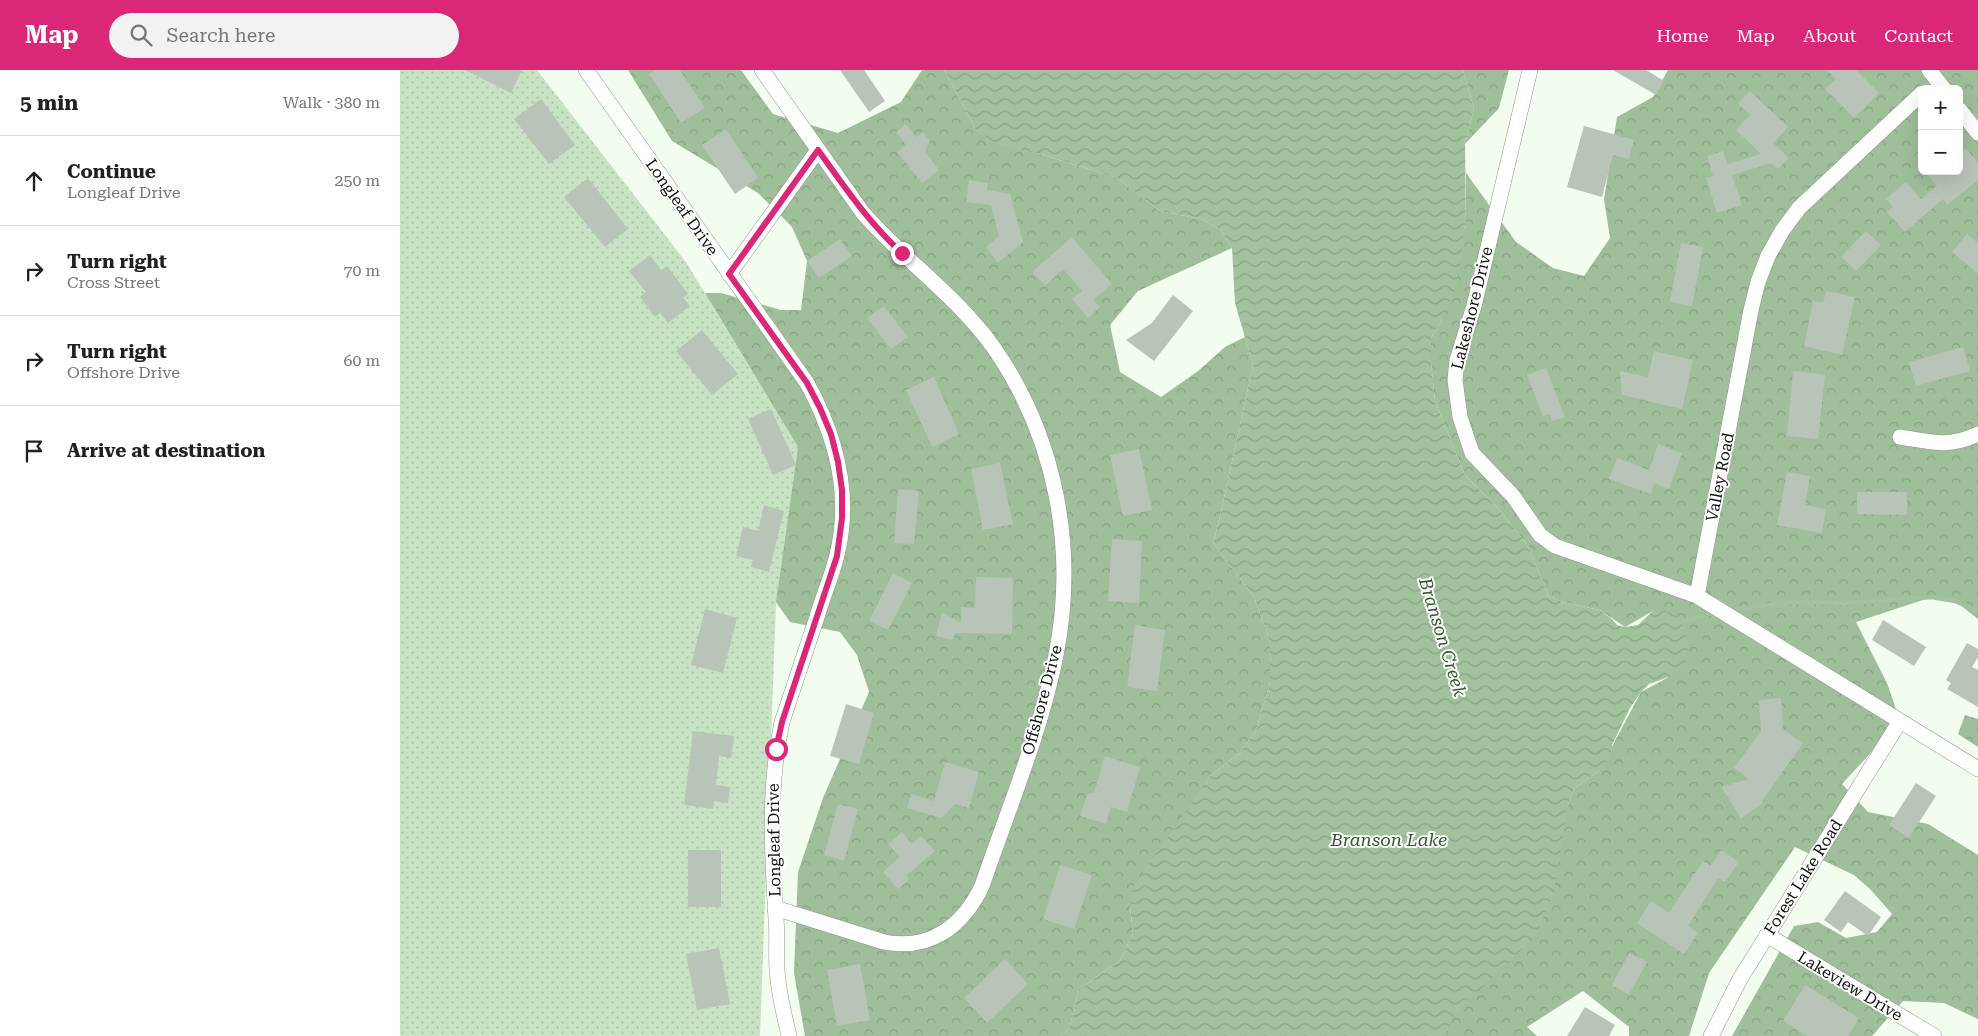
<!DOCTYPE html>
<html lang="en">
<head>
<meta charset="utf-8">
<style>
  :root { --surface:#fff; --page:#f2f2f2; --text:#202124; --muted:#757577; --line:#e0e0e0; --accent:#db2777 }
  body { margin:0; font-family:"Roboto Serif",serif; background:var(--page); color:var(--text) }
  .controls { position:absolute; right:15px; top:15px; display:grid; overflow:hidden; border-radius:8px; box-shadow:0 5px 20px #0002 }
  .controls button { width:45px; height:45px; display:grid; place-items:center; padding:0; border:0; border-bottom:1px solid var(--line); background:var(--surface); color:var(--text); font:25px sans-serif }
  .stop { position:absolute; width:15px; height:15px; margin:-11px; border:4px solid #db2777; border-radius:50%; background:#fff }
  .stop.end { background:#db2777; border-color:#fff; box-shadow:0 1px 5px #0008 }
  .list { margin:0; padding:0; list-style:none }
  h2 { display:flex; justify-content:space-between; align-items:center; height:65px; margin:0; padding:0 20px; font-size:21px }
  h2 small { font-size:16px; font-weight:400; color:var(--muted) }
  .list li { display:grid; grid-template-columns:32px 1fr auto; gap:15px; align-items:center; box-sizing:border-box; height:90px; padding:0 20px; border-top:1px solid var(--line) }
  .list b { display:block; font-size:19px; white-space:nowrap }
  .list p { margin:0; font-size:16px; white-space:nowrap; color:var(--muted) }
  .list em { font-size:16px; font-style:normal; color:var(--muted) }
  .icon { flex:none; width:28px; height:28px; fill:none; stroke:currentColor; stroke-width:2; stroke-linecap:round; stroke-linejoin:round }
  .map { position:relative; flex:none; width:1578px; height:966px; overflow:hidden }
  header { display:flex; align-items:center; gap:30px; box-sizing:border-box; height:70px; padding:0 25px; background:var(--accent); color:#fff }
  header strong { font-size:24px }
  nav { display:flex; gap:28px; margin-inline-start:auto; font-size:18px }
  .search { width:350px; height:45px; background:var(--page); display:flex; align-items:center; gap:12px; box-sizing:border-box; padding:0 18px; border-radius:28px; color:var(--muted); font-size:19px }
  main { display:flex }
  aside { flex:1; background:var(--surface) }
  .map>svg:first-child { display:block }
  .grass { fill:url(#grass-dots) }
  .forest { fill:url(#forest-crowns); fill-rule:evenodd }
  .water { fill:url(#water-waves) }
  .lines { fill:none; stroke-linecap:round; stroke-linejoin:round }
  .stream { stroke:#a2c19d; stroke-width:4.5 }
  .building { fill:#b9c4b8 }
  .minor-casing { stroke:#8e988c; stroke-width:16 }
  .minor { stroke:#fff; stroke-width:15 }
  .route { stroke:#db2777; stroke-width:6 }
  .labels { text-anchor:middle; dominant-baseline:central; stroke-width:4; stroke-linejoin:round; paint-order:stroke }
  .street-label { font-size:16px; fill:#0b0f0b; stroke:#fff }
  .water-label { font-size:18px; font-style:italic; fill:#305a2a; stroke:#fff }
</style>
</head>
<body>
<header>
<strong>Map</strong>
<div class="search"><svg class="icon" aria-label="search" viewBox="0 0 24 24"><circle cx="10" cy="10" r="6"/><path d="M15 15l6 6"/></svg>Search here</div>
<nav><a>Home</a><a>Map</a><a>About</a><a>Contact</a></nav>
</header>
<main>
<aside>
<h2>5 min<small>Walk · 380 m</small></h2>
<ul class="list">
<li><svg class="icon" aria-label="ahead" viewBox="0 0 24 24"><path d="M12 20V5M6 11l6-6 6 6"/></svg><div><b>Continue</b><p>Longleaf Drive</p></div><em>250 m</em></li>
<li><svg class="icon" aria-label="right" viewBox="0 0 24 24"><path d="M7 20v-9h11M14 6l5 5-5 5"/></svg><div><b>Turn right</b><p>Cross Street</p></div><em>70 m</em></li>
<li><svg class="icon" aria-label="right" viewBox="0 0 24 24"><path d="M7 20v-9h11M14 6l5 5-5 5"/></svg><div><b>Turn right</b><p>Offshore Drive</p></div><em>60 m</em></li>
<li><svg class="icon" aria-label="arrive" viewBox="0 0 24 24"><path d="M6 21V4h12l-3 4 3 4H6"/></svg><div><b>Arrive at destination</b></div></li>
</ul>
</aside>
<div class="map">
<svg width="1578" height="966" viewBox="0 0 1578 966">
  <defs>
    <pattern id="grass-dots" width="8" height="8" patternUnits="userSpaceOnUse" patternTransform="scale(1.25)"><rect width="8" height="8" fill="#c8e3c3"/><path d="M2 2h.1M6 6h.1" fill="none" stroke="#aac2a6" stroke-width="1.8" stroke-linecap="round"/></pattern>
    <pattern id="forest-crowns" width="20" height="18" patternUnits="userSpaceOnUse" patternTransform="scale(1.25)"><rect width="20" height="18" fill="#9fbe9a"/><path d="M2 6a3 3 0 1 1 6 0M12 15a3 3 0 1 1 6 0" fill="none" stroke="#88a283"/></pattern>
    <pattern id="water-waves" width="16" height="10" patternUnits="userSpaceOnUse" patternTransform="scale(1.25)"><rect width="16" height="10" fill="#a2c19d"/><path d="M0 5q4-4 8 0t8 0" fill="none" stroke="#8aa586"/></pattern>
  </defs>
  <rect width="100%" height="100%" fill="#f2fdf0"/>
  <!-- grass -->
  <path class="grass" d="M0 0H137L286 192 398 377 376 533 360 966H0Z"/>
  <!-- forest -->
  <g class="forest">
    <path d="M228 0H341L373 44 438 63 501 32 522 0H544L576 60 600 75 640 84 717 108 760 141 801 149 820 159 832 178 738 221 710 255 720 302 761 327 798 301 825 277 845 267 853 295 820 446 813 473 854 527 870 572V613L856 660 840 683 810 706 730 837 733 863 720 890 678 920 670 956 661 966H405L394 903 398 802 423 728 469 622 457 585 440 562 390 552 376 532 398 377 305 223H321L381 240H401L407 191 392 157 358 123 272 71Z"/>
    <path d="M1063 0H1109L1099 38 1065 74 1074 39Z"/>
    <path d="M1268 0H1578V549L1555 531 1532 527 1456 552 1487 613 1500 651 1442 714 1468 742 1528 754 1578 785V949L1544 933 1503 931 1472 966H1332L1394 856 1418 852 1446 868 1477 862 1492 844 1471 820 1454 805 1395 777 1309 903 1289 966H1229V957L1183 921 1127 957 1137 966H1041L1167 738 1174 719 1199 701 1241 622 1269 607 1253 541 1225 557 1200 540 1163 532 1149 526 1128 476 1097 437 1065 405 1035 331 1031 292V268L1041 252 1066 155V103L1116 172 1153 198 1184 206 1210 168 1204 129 1217 47 1253 27ZM1522 19H1559V101H1522Z"/>
    <path d="M1565 645 1578 649V677L1558 664Z"/>
  </g>
  <!-- water -->
  <path class="water" d="M544 0H1063L1074 39 1065 74 1066 155 1056 218 1041 252 1031 268V292L1035 331 1065 405 1097 437 1128 476 1149 526 1163 532 1200 540 1212 549 1217 555 1225 557 1238 555 1253 541 1262 540 1275 545 1282 552 1289 574 1284 595 1269 607 1249 614 1241 622 1230 638 1212 675 1210 689 1199 701 1174 719 1167 738 1154 822 1135 867 1054 945 1044 966H661L670 956 678 920 720 890 733 863 730 837 733 817 810 706 840 683 856 660 870 613V572L854 527 813 473 820 446 853 295 835 233 832 178 820 159 801 149 760 141 717 108 640 84 600 76 576 60Z"/>
  <g class="lines">
    <!-- stream -->
    <g class="stream">
      <path d="M1329 540 1392 532 1450 533 1532 527 1555 531 1578 541"/>
      <path d="M1276 554 1314 542"/>
    </g>
  </g>
  <!-- building -->
  <g class="building">
    <path d="M65 0H122L111 23Z"/>
    <path d="M255 0H280L305 38 281 53 249 4Z"/>
    <path d="M440 0H464L485 31 469 42Z"/>
    <path d="M1213 0H1246L1264 11 1256 25Z"/>
    <path d="M1427 0H1456L1479 23 1454 48 1425 19 1436 9Z"/>
    <path d="M1350 21 1388 57 1373 73 1389 88 1378 99 1371 93 1332 105 1342 135 1317 143 1306 108 1313 106 1307 86 1323 81 1327 94 1361 84 1336 60 1350 45 1338 33Z"/>
    <path d="M141 29 175 75 149 94 114 49Z"/>
    <path d="M506 54 516 67 523 62 530 71 525 81 539 100 522 113 497 82 506 75 496 62Z"/>
    <path d="M1184 56 1234 70 1229 89 1213 85 1202 127 1167 117Z"/>
    <path d="M326 59 358 108 335 124 302 75Z"/>
    <path d="M1566 78 1578 93V110L1547 135 1543 129 1505 162 1487 142 1493 137 1486 129 1506 112 1521 129 1537 116 1525 101H1559V84Z"/>
    <path d="M188 108 228 159 205 177 164 127Z"/>
    <path d="M569 110 588 113 587 120 610 124 623 172 598 193 586 177 599 166 591 135 566 132Z"/>
    <path d="M1466 161 1481 175 1456 201 1441 187Z"/>
    <path d="M1567 164 1578 173V204L1552 182Z"/>
    <path d="M672 167 712 214 693 230 700 237 688 248 672 229 682 221 663 199 645 216 632 202Z"/>
    <path d="M440 169 452 186 419 208 407 191Z"/>
    <path d="M1281 173 1303 177 1292 236 1270 232Z"/>
    <path d="M250 185 261 200 267 196 288 224 283 228 290 236 268 253 260 243 255 247 240 227 246 222 229 201Z"/>
    <path d="M1426 221 1455 227 1442 285 1404 276 1413 231 1423 233Z"/>
    <path d="M773 225 793 241 754 291 726 270 752 253Z"/>
    <path d="M484 236 508 267 491 279 467 248Z"/>
    <path d="M302 260 338 304 312 325 276 281Z"/>
    <path d="M1563 277 1570 301 1516 316 1509 292Z"/>
    <path d="M1254 281 1293 290 1282 339 1222 325 1220 301 1248 307Z"/>
    <path d="M1146 298 1165 347 1152 351 1150 344 1143 346 1127 305Z"/>
    <path d="M1393 301 1425 305 1418 369 1387 366Z"/>
    <path d="M534 307 559 364 532 377 506 320Z"/>
    <path d="M371 339 396 395 373 405 348 349Z"/>
    <path d="M1258 374 1282 383 1269 419 1254 413 1251 424 1209 409 1217 388 1249 400Z"/>
    <path d="M739 379 752 440 723 446 710 385Z"/>
    <path d="M600 393 613 454 583 460 571 399Z"/>
    <path d="M1387 402 1410 406 1405 435 1426 439 1422 463 1377 455Z"/>
    <path d="M498 419 519 421 514 474 494 473Z"/>
    <path d="M1457 422H1507V445L1457 444Z"/>
    <path d="M364 435 384 441 369 502 351 497 353 490 336 486 343 457 358 461Z"/>
    <path d="M712 469 742 471 739 533 708 531Z"/>
    <path d="M493 503 512 513 488 560 469 551Z"/>
    <path d="M576 507 613 508 612 564 555 563 553 570 536 566 542 542 561 553V537L575 538Z"/>
    <path d="M305 539 337 548 323 603 291 595Z"/>
    <path d="M1483 550 1526 577 1514 596 1472 570Z"/>
    <path d="M735 555 765 560 757 621 727 617Z"/>
    <path d="M1567 573 1578 579V587L1572 597 1578 600V637L1547 619 1551 613 1546 610Z"/>
    <path d="M1381 628 1383 659 1403 673 1362 731 1363 733 1341 748 1321 717 1349 709 1334 698 1361 661 1359 630Z"/>
    <path d="M446 634 474 643 459 694 430 686Z"/>
    <path d="M293 661 334 666 331 688 319 686 316 715 330 717 328 733 314 731 313 739 284 735Z"/>
    <path d="M705 686 740 697 727 742 711 737 706 754 680 746 687 724 694 723Z"/>
    <path d="M545 692 579 702 569 738 555 734 542 748 507 738 511 724 534 731Z"/>
    <path d="M1516 713 1536 726 1509 768 1489 755Z"/>
    <path d="M438 734 458 739 444 791 424 785Z"/>
    <path d="M502 762 512 774 521 766 535 781 507 805 509 810 498 819 483 802 500 787 488 774Z"/>
    <rect x="288" y="780" width="33" height="57"/>
    <path d="M1321 780 1339 792 1325 812 1318 808 1288 856 1298 863 1284 884 1237 853 1251 831 1269 843 1303 791 1311 796Z"/>
    <path d="M660 795 692 805 674 859 643 849Z"/>
    <path d="M1445 821 1481 847 1468 866 1448 852 1441 862 1424 850Z"/>
    <path d="M319 878 330 934 297 940 286 884Z"/>
    <path d="M1229 883 1247 892 1229 925 1212 915Z"/>
    <path d="M605 889 628 914 587 953 564 928Z"/>
    <path d="M460 894 470 950 437 956 427 900Z"/>
    <path d="M1405 915 1459 948 1448 966H1407L1383 951Z"/>
    <path d="M1185 937 1215 955 1209 966H1167Z"/>
  </g>
  <g class="lines">
    <defs>
      <g id="minor">
        <path d="M186 0 407 313C436 366 452 424 437 485 432 506 423 526 417 547 405 582 394 617 382 652 368 717 372 783 376 849 378 869 375 890 378 910 380 929 385 948 389 966"/>
        <path d="M362 0 463 143C504 190 557 226 594 278 656 368 677 479 656 585 641 662 607 742 582 816 563 856 530 881 484 872L375 838"/>
        <path d="M1130 0 1074 236 1057 290 1055 310 1060 347 1072 383 1113 426 1140 465 1155 476 1297 526 1578 699"/>
        <path d="M1529 0 1544 19"/>
        <path d="M1559 39 1578 63"/>
        <path d="M329 204 418 80"/>
        <path d="M1500 367C1532 372 1548 378 1578 364"/>
        <path d="M1297 526 1351 240 1358 212 1368 186 1382 161 1399 138 1522 23"/>
        <path d="M1367 865 1534 966"/>
        <path d="M1311 966 1340 909 1500 651"/>
      </g>
    </defs>
    <!-- minor casing -->
    <use href="#minor" class="minor-casing"/>
    <!-- minor -->
    <use href="#minor" class="minor"/>
  </g>
  <g class="lines">
    <!-- route -->
    <path class="route" d="M376 679 382 652 437 486 442 448V420L438 392 431 364 420 338 407 313 329 204 418 80C445 117 468 152 502 183"/>
  </g>
  <g class="labels">
    <!-- street labels -->
    <g class="street-label">
      <text transform="translate(282 137) rotate(55)">Longleaf Drive</text>
      <text transform="translate(1072 238) rotate(-76)">Lakeshore Drive</text>
      <text transform="translate(1320 407) rotate(-79)">Valley Road</text>
      <text transform="translate(642 630) rotate(-75)">Offshore Drive</text>
      <text transform="translate(374 770) rotate(-91)">Longleaf Drive</text>
      <text transform="translate(1403 807) rotate(-58)">Forest Lake Road</text>
      <text transform="translate(1450 916) rotate(31)">Lakeview Drive</text>
    </g>
    <!-- water labels -->
    <g class="water-label">
      <text transform="translate(1043 567) rotate(73)">Branson Creek</text>
      <text x="989" y="769">Branson Lake</text>
    </g>
  </g>
</svg>
<div class="controls">
<button>+</button>
<button>−</button>
</div>
<div class="stop" style="left:376px;top:679px"></div>
<div class="stop end" style="left:502px;top:183px"></div>
</div>
</main>
</body>
</html>
